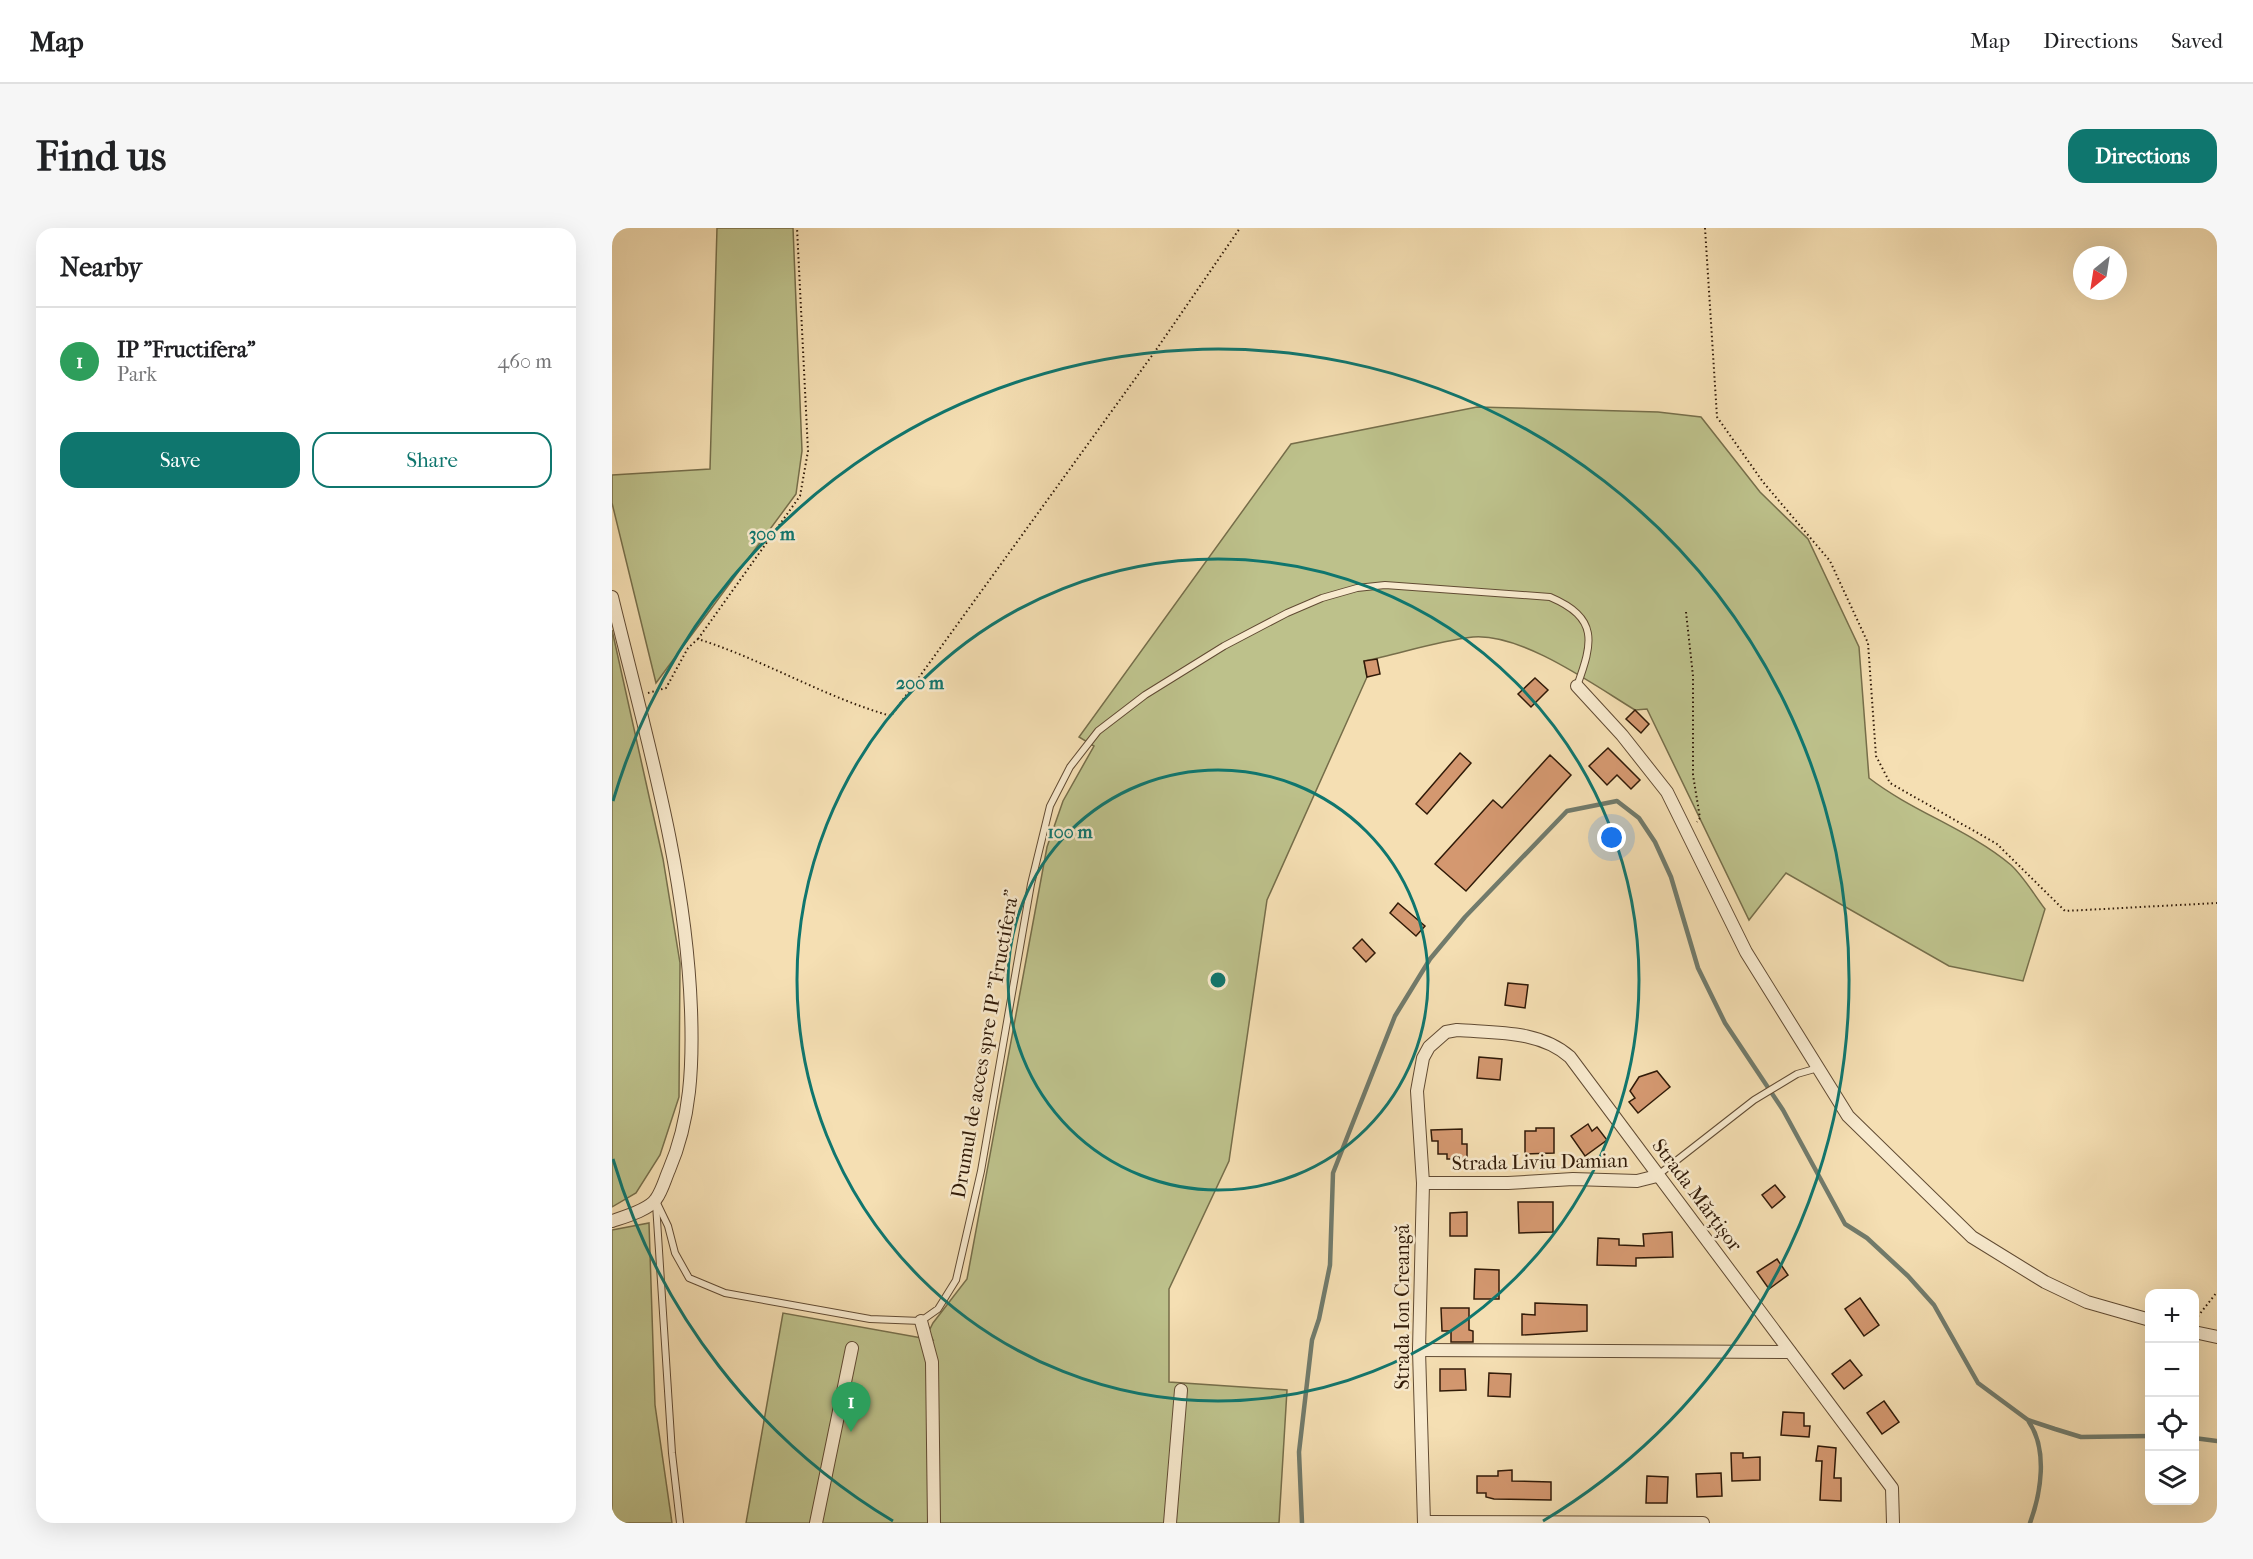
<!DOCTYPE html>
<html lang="en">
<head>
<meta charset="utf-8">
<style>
  :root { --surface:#fff; --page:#f6f6f6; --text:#202124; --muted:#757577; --line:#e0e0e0; --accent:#0f766e }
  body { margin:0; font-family:"IM FELL French Canon",serif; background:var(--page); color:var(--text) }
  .controls { position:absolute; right:18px; bottom:18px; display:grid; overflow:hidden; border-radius:12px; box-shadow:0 6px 24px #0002 }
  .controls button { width:54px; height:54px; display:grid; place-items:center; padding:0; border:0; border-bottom:2px solid var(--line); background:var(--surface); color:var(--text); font:30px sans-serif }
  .compass { position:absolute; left:1461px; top:18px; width:54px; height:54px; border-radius:50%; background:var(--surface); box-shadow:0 6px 24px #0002; rotate:210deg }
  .you { position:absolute; left:1000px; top:610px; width:21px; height:21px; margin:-15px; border:4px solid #fff; border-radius:50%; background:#1a73e8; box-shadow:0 0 0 9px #1a73e833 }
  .badge { display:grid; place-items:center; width:39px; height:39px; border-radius:50%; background:var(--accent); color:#fff; font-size:20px; font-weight:700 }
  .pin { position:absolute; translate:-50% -50px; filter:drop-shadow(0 2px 3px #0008) }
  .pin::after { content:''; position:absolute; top:32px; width:21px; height:18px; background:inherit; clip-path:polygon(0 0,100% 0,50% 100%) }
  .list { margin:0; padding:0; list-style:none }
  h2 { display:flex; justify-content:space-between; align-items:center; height:78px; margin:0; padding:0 24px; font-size:26px }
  h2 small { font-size:20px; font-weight:400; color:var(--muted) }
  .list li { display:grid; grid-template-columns:39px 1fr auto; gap:18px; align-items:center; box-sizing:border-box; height:108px; padding:0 24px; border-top:2px solid var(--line) }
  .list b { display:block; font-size:22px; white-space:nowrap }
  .list p { margin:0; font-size:20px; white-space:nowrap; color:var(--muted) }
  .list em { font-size:20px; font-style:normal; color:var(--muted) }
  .actions { display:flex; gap:12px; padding:18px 24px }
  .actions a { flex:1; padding:14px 0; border:2px solid var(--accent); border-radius:18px; text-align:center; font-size:21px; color:var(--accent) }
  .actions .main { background:var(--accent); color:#fff }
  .icon { flex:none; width:33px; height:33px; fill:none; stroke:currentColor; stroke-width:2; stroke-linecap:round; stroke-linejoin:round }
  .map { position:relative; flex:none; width:1605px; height:1295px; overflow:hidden; border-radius:18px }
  header { display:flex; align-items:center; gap:36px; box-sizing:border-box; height:84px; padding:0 30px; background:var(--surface); border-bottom:2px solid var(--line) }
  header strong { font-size:28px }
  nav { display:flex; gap:33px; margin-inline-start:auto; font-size:21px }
  .intro { display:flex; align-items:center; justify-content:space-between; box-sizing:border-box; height:144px; padding:0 36px }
  h1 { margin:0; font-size:42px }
  .button { padding:15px 27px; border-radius:18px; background:var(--accent); color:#fff; font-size:21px; font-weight:700 }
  main { display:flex; gap:36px; padding:0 36px }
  aside { flex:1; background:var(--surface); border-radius:18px; box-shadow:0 6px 24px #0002 }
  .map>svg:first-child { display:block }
  .green { fill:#bdc18b; stroke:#766e4a; stroke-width:1.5 }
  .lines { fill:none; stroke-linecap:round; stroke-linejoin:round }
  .stream { stroke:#717b6c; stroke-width:4.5 }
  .building { fill:#d49870; stroke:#301a08; stroke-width:1.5 }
  .service-casing { stroke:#614b33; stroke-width:8 }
  .minor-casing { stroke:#614b33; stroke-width:14 }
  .path { stroke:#301a08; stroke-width:2; stroke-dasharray:1.5 3; stroke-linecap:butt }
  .service { stroke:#f8eace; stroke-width:6 }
  .minor { stroke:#f8eace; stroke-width:12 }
  .ring { fill:none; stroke:#0f766e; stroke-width:3 }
  .labels { text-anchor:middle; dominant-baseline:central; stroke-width:5; stroke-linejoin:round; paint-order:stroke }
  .street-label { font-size:20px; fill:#301a08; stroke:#f8eace }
  .centre { fill:#0f766e; stroke:#f8eace; stroke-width:3 }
  .ring-label { font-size:18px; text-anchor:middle; font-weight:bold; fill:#0f766e; stroke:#f8eace; stroke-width:5; stroke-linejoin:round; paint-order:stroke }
</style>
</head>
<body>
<header>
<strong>Map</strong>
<nav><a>Map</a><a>Directions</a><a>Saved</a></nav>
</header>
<div class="intro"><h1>Find us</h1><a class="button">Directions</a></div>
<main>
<aside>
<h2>Nearby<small></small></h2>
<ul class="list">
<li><span class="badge" style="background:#2e9e5b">1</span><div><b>IP &quot;Fructifera&quot;</b><p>Park</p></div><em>460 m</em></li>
</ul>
<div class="actions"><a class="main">Save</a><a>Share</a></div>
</aside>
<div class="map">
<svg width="1605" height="1295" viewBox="0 0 1605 1295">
  <rect width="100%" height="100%" fill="#f5dfb3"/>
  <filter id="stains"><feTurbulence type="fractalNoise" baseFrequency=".00333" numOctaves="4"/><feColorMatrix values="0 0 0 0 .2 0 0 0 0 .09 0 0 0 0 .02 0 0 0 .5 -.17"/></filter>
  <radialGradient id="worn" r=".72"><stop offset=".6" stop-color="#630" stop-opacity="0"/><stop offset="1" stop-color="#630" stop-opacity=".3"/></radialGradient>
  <!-- green -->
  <g class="green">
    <path d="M105 0H181L190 223 184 266 44 455 0 275V247L98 241Z"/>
    <path d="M865 179 1046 184 1089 189 1148 264 1196 311 1247 419 1257 550C1301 584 1356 601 1399 637 1412 649 1423 668 1433 681L1411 753 1337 738 1174 645 1137 692 1035 481 1023 482C982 457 910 405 861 409 825 413 787 426 752 433L755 449 655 672 617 933 557 1061V1154L675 1162 667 1295H134L171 1085 321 1112 317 1103 321 1095 355 1051 435 619 451 573 482 518 467 509 679 216Z"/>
    <path d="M0 402 51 631 68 735 67 869 48 927 24 965 0 979Z"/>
    <path d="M37 995 43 1177 60 1295H0V1002Z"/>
  </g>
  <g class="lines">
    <!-- stream -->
    <g class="stream">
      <path d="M1417 1194C1436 1222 1429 1265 1418 1295"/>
      <path d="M1582 1210 1605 1213"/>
      <path d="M690 1295 687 1224 700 1112 707 1091 718 1037 721 945 783 788 818 731 853 689 955 583 1005 573 1027 590 1043 614 1059 649 1086 740 1113 795 1171 882 1233 996 1255 1010 1296 1048 1322 1077 1366 1155 1416 1192 1443 1201 1469 1209 1538 1208"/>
    </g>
  </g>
  <!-- building -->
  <g class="building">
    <path d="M765 431 768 446 755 449 752 433Z"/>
    <path d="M923 450 936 462 919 479 906 466Z"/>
    <path d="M1023 482 1037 496 1029 505 1014 491Z"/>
    <path d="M996 520 1028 552 1019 561 1005 547 995 557 977 538Z"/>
    <path d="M848 525 859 535 815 586 804 576Z"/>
    <path d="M938 527 959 547 854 663 823 636 881 572 890 580Z"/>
    <path d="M786 675 813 698 804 708 778 685Z"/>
    <path d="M750 711 763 725 754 734 741 720Z"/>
    <path d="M896 755 916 757 913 780 893 777Z"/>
    <path d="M867 829 890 831 888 852 865 850Z"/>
    <path d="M1045 843 1058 859 1026 885 1017 874 1023 870 1018 863 1027 849Z"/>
    <path d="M976 896 980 903 985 899 995 912 973 928 959 908Z"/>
    <path d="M924 900H942V925L913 926V903H924Z"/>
    <path d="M850 901V916H855V931H835V926H826V913H820L819 902Z"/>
    <path d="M1163 957 1173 969 1160 980 1150 967Z"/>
    <path d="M906 974H941V1004L907 1005Z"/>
    <path d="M855 984V1008H838V985Z"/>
    <path d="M1060 1004 1061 1029 1024 1030V1038L985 1037 986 1010 1007 1011V1017L1032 1018 1031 1006Z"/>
    <path d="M1165 1031 1176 1047 1157 1061 1145 1044Z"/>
    <path d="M863 1041 887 1042V1071H862Z"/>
    <path d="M1248 1070 1267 1097 1252 1108 1233 1081Z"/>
    <path d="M923 1075 975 1077V1103L910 1107V1086L923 1087Z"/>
    <path d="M829 1080H857V1102L861 1103V1114H839V1103H830Z"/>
    <path d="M1238 1132 1250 1147 1232 1161 1220 1146Z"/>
    <path d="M828 1141H853L854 1162 828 1163Z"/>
    <path d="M877 1145 899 1146 898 1169 876 1168Z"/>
    <path d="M1272 1173 1287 1194 1270 1206 1255 1185Z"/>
    <path d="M1171 1184 1192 1185V1198H1198L1197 1209 1169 1207Z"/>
    <path d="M1206 1218 1224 1220 1222 1250H1229V1273L1208 1272 1210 1233H1204Z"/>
    <path d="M1119 1225H1131V1230L1148 1229V1252L1120 1253Z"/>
    <path d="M900 1242V1253L939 1254V1272L882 1271 874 1269V1265H865V1248H886V1243Z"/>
    <path d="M1109 1245 1110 1268 1085 1269 1084 1246Z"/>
    <path d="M1035 1248 1056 1249 1055 1275H1034Z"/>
  </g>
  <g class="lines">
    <defs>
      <g id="service">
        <path d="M1046 947 1142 872 1185 846 1206 840"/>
        <path d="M44 973 56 998 63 1025 77 1050 113 1065 258 1091 309 1093 326 1081 344 1052 369 943 419 656 438 578 458 539 486 503 533 467 612 418 675 385 710 370 745 360 773 357 938 369C987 390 981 414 965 458"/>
        <path d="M44 976 60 1225 68 1295"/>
      </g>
      <g id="minor">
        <path d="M0 369C33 505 74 641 79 782 81 837 79 891 57 942 53 951 50 963 44 971 37 982 12 989 0 993"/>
        <path d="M965 458 1010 507 1055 564 1134 724 1236 888 1360 1009 1433 1054 1475 1074 1538 1092"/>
        <path d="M811 955H896L961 951 1025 953 1045 948"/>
        <path d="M309 1093 320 1134 322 1295"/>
        <path d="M1582 1104 1605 1109"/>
        <path d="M807 1122 1178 1124"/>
        <path d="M812 1294 1091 1295"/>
        <path d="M204 1295 240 1120"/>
        <path d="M558 1295 569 1162"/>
        <path d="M812 1295 807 1122 811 955 805 863 811 830 817 819 834 804 845 802C883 805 928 802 958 829L1280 1260 1281 1295"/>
      </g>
    </defs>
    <!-- service casing -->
    <use href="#service" class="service-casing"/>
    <!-- minor casing -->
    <use href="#minor" class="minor-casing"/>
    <!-- path -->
    <g class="path">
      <path d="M1093 0 1105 189 1151 254 1218 333 1256 415 1264 528 1278 555 1385 616 1453 683 1605 675"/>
      <path d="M1074 384 1081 448V547L1088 590 1085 594"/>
      <path d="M86 411 188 268 196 223 185 0"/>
      <path d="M36 465 54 460 76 420 86 411C152 432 212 469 279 488L544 122 628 0"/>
      <path d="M1583 1092 1605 1064"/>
    </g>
    <!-- service -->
    <use href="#service" class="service"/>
    <!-- minor -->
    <use href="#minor" class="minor"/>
  </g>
  <!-- distance rings -->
  <g class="ring">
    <circle cx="606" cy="752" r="210"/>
    <circle cx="606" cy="752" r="421"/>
    <path d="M281 1293A631 631 0 0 1 1 931M1 573A631 631 0 1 1 931 1293"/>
  </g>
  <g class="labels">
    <!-- street labels -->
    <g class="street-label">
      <text transform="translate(373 816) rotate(-80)">Drumul de acces spre IP "Fructifera"</text>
      <text transform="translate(928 934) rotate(-1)">Strada Liviu Damian</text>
      <text transform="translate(1085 967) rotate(53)">Strada Mărțișor</text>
      <text transform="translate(790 1079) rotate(-90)">Strada Ion Creangă</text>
    </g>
  </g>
  <circle cx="606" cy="752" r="9" class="centre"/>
  <g class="ring-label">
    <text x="160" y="312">300 m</text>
    <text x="308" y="461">200 m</text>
    <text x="458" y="610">100 m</text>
  </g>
  <rect width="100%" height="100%" filter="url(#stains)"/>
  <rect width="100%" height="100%" fill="url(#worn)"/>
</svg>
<div class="controls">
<button>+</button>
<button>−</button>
<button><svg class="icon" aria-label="locate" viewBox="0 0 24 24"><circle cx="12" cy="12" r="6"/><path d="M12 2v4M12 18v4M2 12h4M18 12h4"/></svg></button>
<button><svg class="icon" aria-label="layers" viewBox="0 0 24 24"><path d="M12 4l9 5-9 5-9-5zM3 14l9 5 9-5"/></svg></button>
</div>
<svg class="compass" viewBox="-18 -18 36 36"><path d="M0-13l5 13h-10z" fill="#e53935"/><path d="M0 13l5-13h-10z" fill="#757577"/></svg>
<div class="you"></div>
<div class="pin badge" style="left:239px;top:1204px;background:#2e9e5b">1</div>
</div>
</main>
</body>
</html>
